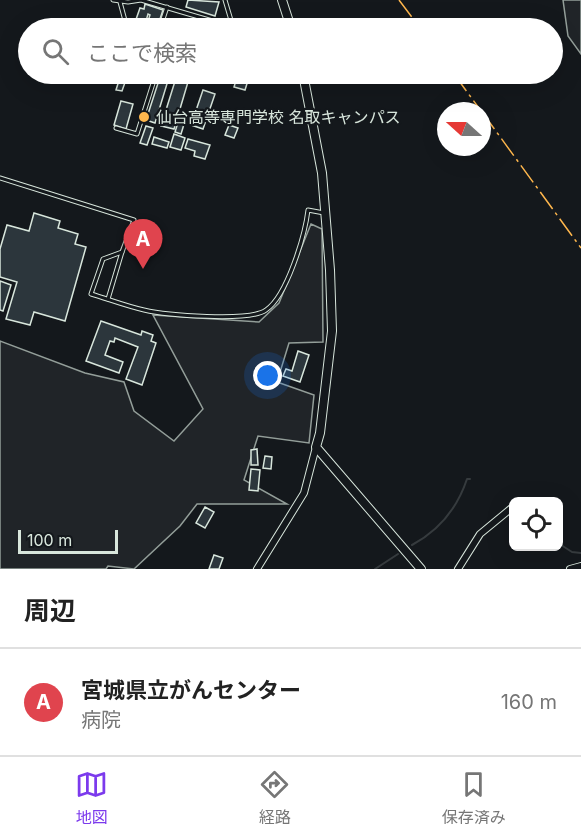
<!DOCTYPE html>
<html lang="ja">
<head>
<meta charset="utf-8">
<style>
  :root { --surface:#fff; --page:#f6f6f6; --text:#222; --muted:#767676; --line:#e0e0e0; --accent:#7c3aed }
  body { margin:0; font-family:Inter,"Noto Sans JP",sans-serif; background:var(--page); color:var(--text) }
  .controls { position:absolute; right:18px; bottom:18px; display:grid; overflow:hidden; border-radius:9px; box-shadow:0 6px 24px #0002 }
  .controls button { width:54px; height:54px; display:grid; place-items:center; padding:0; border:0; border-bottom:2px solid var(--line); background:var(--surface); color:var(--text); font:30px sans-serif }
  .compass { position:absolute; left:437px; top:102px; width:54px; height:54px; border-radius:50%; background:var(--surface); box-shadow:0 6px 24px #0002; rotate:291deg }
  .scale { position:absolute; left:18px; bottom:15px; width:100px; box-sizing:border-box; padding-left:6px; border:3px solid #d8e6dc; border-top:0; font-size:16px; line-height:21px; white-space:nowrap; color:#d8e6dc; -webkit-text-stroke:4px #14181c; paint-order:stroke }
  .you { position:absolute; left:268px; top:376px; width:21px; height:21px; margin:-15px; border:4px solid #fff; border-radius:50%; background:#1a73e8; box-shadow:0 0 0 9px #1a73e833 }
  .badge { display:grid; place-items:center; width:39px; height:39px; border-radius:50%; background:var(--accent); color:#fff; font-size:20px; font-weight:700 }
  .pin { position:absolute; translate:-50% -50px; filter:drop-shadow(0 2px 3px #0008) }
  .pin::after { content:''; position:absolute; top:32px; width:21px; height:18px; background:inherit; clip-path:polygon(0 0,100% 0,50% 100%) }
  .list { margin:0; padding:0; list-style:none }
  h2 { display:flex; justify-content:space-between; align-items:center; height:78px; margin:0; padding:0 24px; font-size:26px }
  h2 small { font-size:20px; font-weight:400; color:var(--muted) }
  .list li { display:grid; grid-template-columns:39px 1fr auto; gap:18px; align-items:center; box-sizing:border-box; height:108px; padding:0 24px; border-top:2px solid var(--line) }
  .list b { display:block; font-size:22px; white-space:nowrap }
  .list p { margin:0; font-size:20px; white-space:nowrap; color:var(--muted) }
  .list em { font-size:20px; font-style:normal; color:var(--muted) }
  .icon { flex:none; width:33px; height:33px; fill:none; stroke:currentColor; stroke-width:2; stroke-linecap:round; stroke-linejoin:round }
  .map { position:relative; flex:none; width:581px; height:569px; overflow:hidden }
  .search { position:absolute; background:var(--surface); box-shadow:0 6px 24px #0002; left:18px; right:18px; top:18px; height:66px; display:flex; align-items:center; gap:15px; box-sizing:border-box; padding:0 21px; border-radius:33px; color:var(--muted); font-size:22px }
  .sheet { height:186px; background:var(--surface) }
  nav { display:flex; justify-content:space-around; align-items:center; box-sizing:border-box; height:84px; border-top:2px solid var(--line); background:var(--surface); font-size:16px; color:var(--muted) }
  nav a { display:grid; justify-items:center; gap:3px }
  nav .on { color:var(--accent) }
  .map>svg:first-child { display:block }
  .green { fill:#202428; stroke:#939e99; stroke-width:1.5 }
  .lines { fill:none; stroke-linecap:round; stroke-linejoin:round }
  .stream { stroke:#363b3e; stroke-width:2 }
  .building { fill:#2c363c; stroke:#d8e6dc; stroke-width:1.5 }
  .lane-casing { stroke:#d8e6dc; stroke-width:5 }
  .street-casing { stroke:#d8e6dc; stroke-width:8 }
  .secondary-casing { stroke:#d8e6dc; stroke-width:10 }
  .lane { stroke:#14181c; stroke-width:3 }
  .street { stroke:#14181c; stroke-width:6 }
  .secondary { stroke:#14181c; stroke-width:8 }
  .power { stroke:#ffb74d; stroke-width:1.5; stroke-dasharray:21 4.5 3 4.5; stroke-linecap:butt }
  .poi-dot { fill:#ffb74d; stroke:#14181c; stroke-width:2 }
  .labels { text-anchor:middle; dominant-baseline:central; stroke-width:4.5; stroke-linejoin:round; paint-order:stroke }
  .poi-label { font-size:16px; fill:#d8e6dc; stroke:#14181c; text-anchor:start }
</style>
</head>
<body>
<div class="map">
<svg width="581" height="569" viewBox="0 0 581 569">
  <rect width="100%" height="100%" fill="#14181c"/>
  <!-- green -->
  <g class="green">
    <path d="M563 0H581V54L568 36Z"/>
    <path d="M311 224 322 229 323 342 289 343 277 382 314 395 309 443 258 436 244 480 287 504H197L180 526 134 569 108 566 106 569H0V341L85 373 124 382 134 411 174 441 203 409 153 315 259 322 279 303Z"/>
  </g>
  <g class="lines">
    <!-- stream -->
    <g class="stream">
      <path d="M558 543 572 552 581 553"/>
      <path d="M412 545C440 530 457 509 467 479H470"/>
      <path d="M375 569 398 554"/>
    </g>
  </g>
  <!-- building -->
  <g class="building">
    <path d="M188 0 219 2 215 16 186 7Z"/>
    <path d="M145 4 163 10 157 28 146 27 150 15 148 14 144 28H133L140 8 144 9Z"/>
    <path d="M173 19 193 25 192 28H170Z"/>
    <path d="M121 74H128L122 91 116 90Z"/>
    <path d="M161 74H170L155 123 146 120Z"/>
    <path d="M238 74H250L245 90 234 87Z"/>
    <path d="M176 78 188 82 174 129 161 126Z"/>
    <path d="M203 90 215 94 203 129 191 125Z"/>
    <path d="M121 101 133 104 126 129 114 125Z"/>
    <path d="M179 119 185 121 181 134 175 132Z"/>
    <path d="M229 125 238 128 234 138 225 135Z"/>
    <path d="M146 126 153 128 147 145 140 143Z"/>
    <path d="M174 134 185 138 181 150 170 147Z"/>
    <path d="M154 137 169 142 167 148 152 144Z"/>
    <path d="M188 139 210 145 205 159 194 156 195 151 185 148Z"/>
    <path d="M34 213 60 221 58 228 78 234 75 244 86 247 65 321 34 312 30 325 6 319 17 282 0 277V249L7 225 29 231Z"/>
    <path d="M0 281 11 285 3 311 0 310Z"/>
    <path d="M101 321 141 335 142 331 153 335 151 341 156 343 142 385 126 379 138 347 115 338 114 342 110 341 105 355 123 362 119 373 86 361Z"/>
    <path d="M298 351 309 355 300 382 283 376 286 369 292 371Z"/>
    <path d="M257 449 258 465H251V450Z"/>
    <path d="M265 456 272 457 271 469 263 468Z"/>
    <path d="M251 469 260 470 258 491 249 490Z"/>
    <path d="M205 507 214 512 205 528 196 523Z"/>
    <path d="M214 555 223 558 219 569H209Z"/>
  </g>
  <g class="lines">
    <defs>
      <g id="lane">
        <path d="M113 0 128 2 141 0 233 27"/>
        <path d="M225 0 233 27"/>
        <path d="M120 2 127 28"/>
        <path d="M160 28 167 7"/>
        <path d="M199 74 218 79 220 74"/>
        <path d="M116 128 137 134 156 74"/>
        <path d="M0 178 134 220 122 252 103 259 91 294C108 299 126 306 144 310 165 315 250 322 266 310 287 296 305 235 308 210L324 213"/>
        <path d="M108 299 122 252"/>
      </g>
      <g id="street">
        <path d="M257 569 304 493 316 447"/>
        <path d="M458 569 480 534 514 506"/>
        <path d="M570 569 581 566"/>
      </g>
      <g id="secondary">
        <path d="M282 0 291 28"/>
        <path d="M303 74 322 173 330 270 332 331 320 433 316 447 421 569"/>
      </g>
    </defs>
    <!-- lane casing -->
    <use href="#lane" class="lane-casing"/>
    <!-- street casing -->
    <use href="#street" class="street-casing"/>
    <!-- secondary casing -->
    <use href="#secondary" class="secondary-casing"/>
    <!-- lane -->
    <use href="#lane" class="lane"/>
    <!-- street -->
    <use href="#street" class="street"/>
    <!-- secondary -->
    <use href="#secondary" class="secondary"/>
    <!-- power -->
    <g class="power">
      <path d="M399 0 420 28"/>
      <path d="M454 74 481 111"/>
      <path d="M482 112 581 248"/>
    </g>
  </g>
  <!-- markers -->
  <circle class="poi-dot" cx="144" cy="117" r="6"/>
  <g class="labels">
    <!-- poi labels -->
    <g class="poi-label">
      <text x="156" y="117">仙台高等専門学校 名取キャンパス</text>
    </g>
  </g>
</svg>
<div class="controls">
<button><svg class="icon" aria-label="locate" viewBox="0 0 24 24"><circle cx="12" cy="12" r="6"/><path d="M12 2v4M12 18v4M2 12h4M18 12h4"/></svg></button>
</div>
<svg class="compass" viewBox="-18 -18 36 36"><path d="M0-13l5 13h-10z" fill="#e53935"/><path d="M0 13l5-13h-10z" fill="#767676"/></svg>
<div class="scale">100 m</div>
<div class="you"></div>
<div class="pin badge" style="left:143px;top:269px;background:#e0444e">A</div>
<div class="search"><svg class="icon" aria-label="search" viewBox="0 0 24 24"><circle cx="10" cy="10" r="6"/><path d="M15 15l6 6"/></svg>ここで検索</div>
</div>
<section class="sheet">
<h2>周辺<small></small></h2>
<ul class="list">
<li><span class="badge" style="background:#e0444e">A</span><div><b>宮城県立がんセンター</b><p>病院</p></div><em>160 m</em></li>
</ul>
</section>
<nav>
<a class="on"><svg class="icon" aria-label="map" viewBox="0 0 24 24"><path d="M3 6l6-2 6 2 6-2v14l-6 2-6-2-6 2zM9 4v14M15 6v14"/></svg>地図</a>
<a><svg class="icon" aria-label="directions" viewBox="0 0 24 24"><path d="M12 3l9 9-9 9-9-9zM9 14v-3h6M13 9l2 2-2 2"/></svg>経路</a>
<a><svg class="icon" aria-label="saved" viewBox="0 0 24 24"><path d="M7 4h10v16l-5-4-5 4z"/></svg>保存済み</a>
</nav>
</body>
</html>
